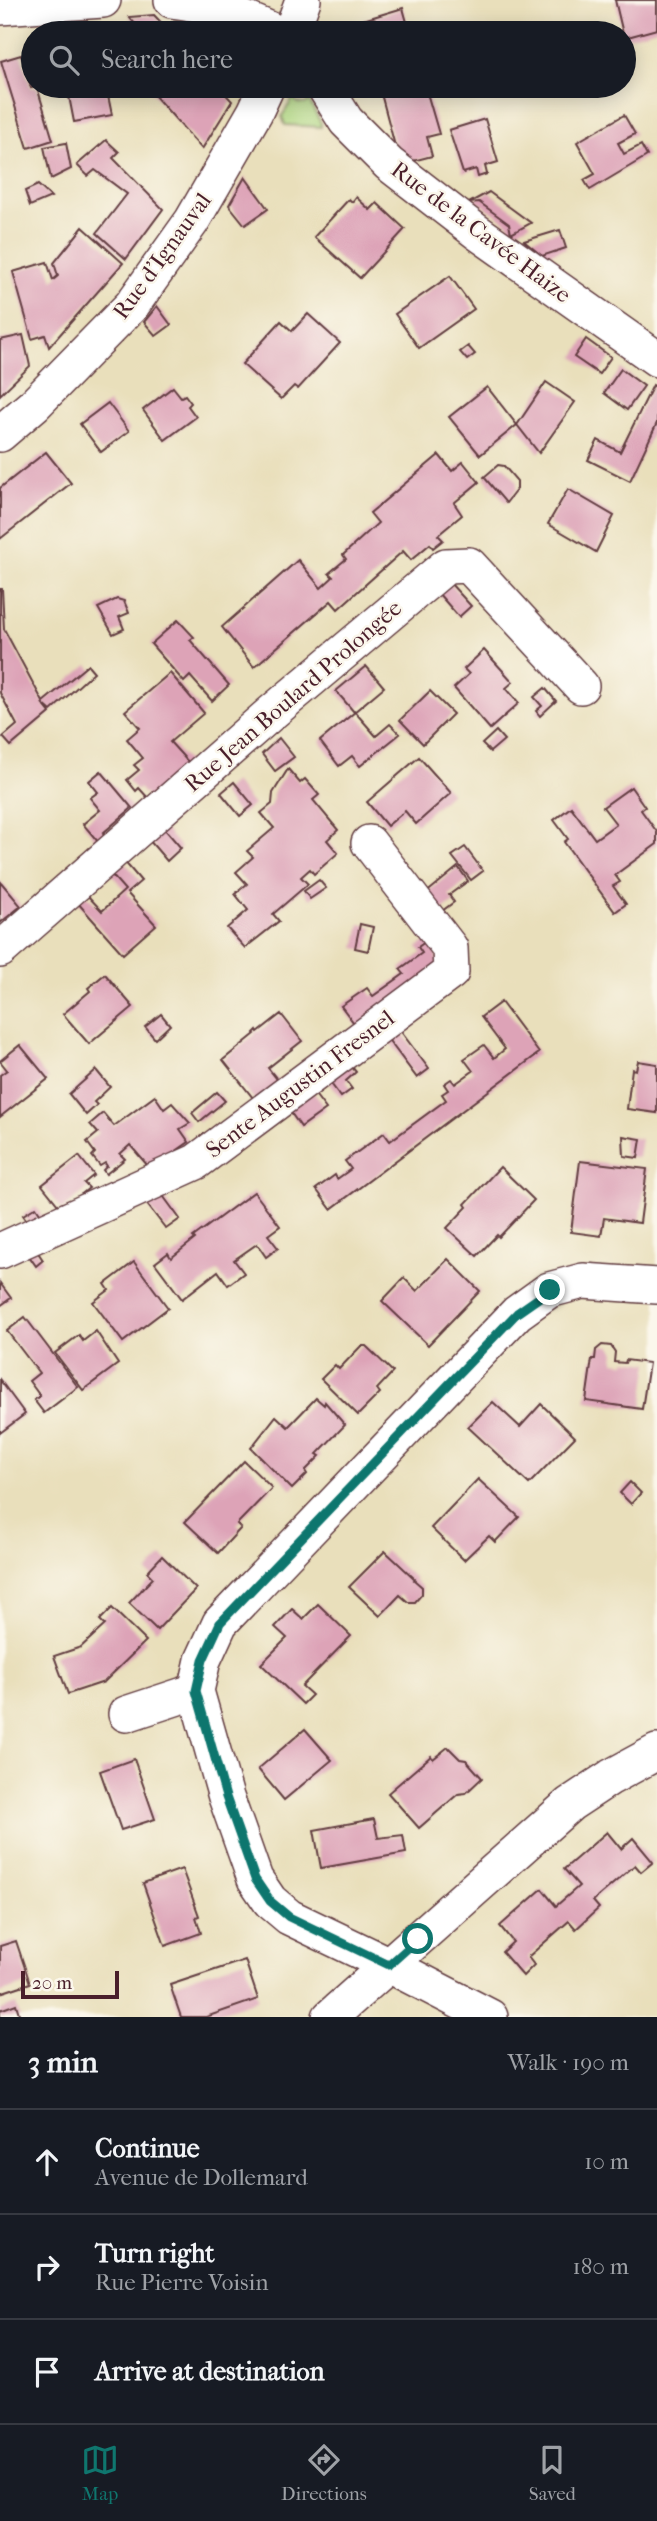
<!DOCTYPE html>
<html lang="en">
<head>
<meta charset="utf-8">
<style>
  :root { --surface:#171b24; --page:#20242c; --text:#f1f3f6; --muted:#9ea1a6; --line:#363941; --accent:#0f766e }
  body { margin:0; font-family:"IM FELL French Canon",serif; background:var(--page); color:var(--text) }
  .scale { position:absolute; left:21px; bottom:18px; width:98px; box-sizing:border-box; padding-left:7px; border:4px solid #4a1f2b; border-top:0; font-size:19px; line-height:24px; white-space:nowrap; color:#4a1f2b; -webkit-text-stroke:5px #fbf7ec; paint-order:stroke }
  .stop { position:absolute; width:21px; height:21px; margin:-16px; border:5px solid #0f766e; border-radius:50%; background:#fff }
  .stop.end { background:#0f766e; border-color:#fff; box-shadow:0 2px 7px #0008 }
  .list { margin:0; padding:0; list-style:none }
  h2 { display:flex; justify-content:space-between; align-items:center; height:91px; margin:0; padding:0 28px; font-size:30px }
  h2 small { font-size:23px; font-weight:400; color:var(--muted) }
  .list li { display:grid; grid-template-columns:46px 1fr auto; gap:21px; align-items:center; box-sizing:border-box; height:105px; padding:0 28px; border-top:2px solid var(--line) }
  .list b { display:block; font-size:26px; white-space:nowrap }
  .list p { margin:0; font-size:23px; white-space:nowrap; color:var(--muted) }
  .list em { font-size:23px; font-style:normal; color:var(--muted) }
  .icon { flex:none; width:38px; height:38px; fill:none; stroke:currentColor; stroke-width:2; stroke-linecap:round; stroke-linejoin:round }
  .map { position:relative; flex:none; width:657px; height:2017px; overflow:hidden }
  .search { position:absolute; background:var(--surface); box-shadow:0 4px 18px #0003; left:21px; right:21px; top:21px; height:77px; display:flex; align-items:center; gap:18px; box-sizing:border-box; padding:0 24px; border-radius:38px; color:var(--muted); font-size:26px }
  .sheet { height:406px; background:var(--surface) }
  nav { display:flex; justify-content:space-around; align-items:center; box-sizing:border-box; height:98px; border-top:2px solid var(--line); background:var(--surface); font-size:19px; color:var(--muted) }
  nav a { display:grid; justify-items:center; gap:4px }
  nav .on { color:var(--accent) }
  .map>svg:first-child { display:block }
  .green { fill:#aed580; stroke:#7c7a56; stroke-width:2 }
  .building { fill:#dda3b7 }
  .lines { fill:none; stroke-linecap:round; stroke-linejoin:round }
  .minor-casing { stroke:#623c41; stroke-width:38 }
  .minor { stroke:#fff; stroke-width:35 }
  .route { stroke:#0f766e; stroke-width:9 }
  .labels { text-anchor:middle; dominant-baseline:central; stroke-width:5; stroke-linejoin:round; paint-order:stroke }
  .street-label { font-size:23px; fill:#4a1f2b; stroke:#fbf7ec }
</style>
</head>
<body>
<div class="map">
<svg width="657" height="2017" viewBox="0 0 657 2017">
  <rect width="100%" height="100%" fill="#fbf7ec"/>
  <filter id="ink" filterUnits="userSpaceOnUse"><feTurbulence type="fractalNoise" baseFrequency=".0143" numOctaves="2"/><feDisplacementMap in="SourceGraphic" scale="14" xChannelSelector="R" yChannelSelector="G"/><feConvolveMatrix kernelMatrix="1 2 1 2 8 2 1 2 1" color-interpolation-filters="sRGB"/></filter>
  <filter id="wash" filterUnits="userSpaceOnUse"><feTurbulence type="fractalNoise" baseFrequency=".00686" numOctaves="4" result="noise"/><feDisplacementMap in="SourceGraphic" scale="28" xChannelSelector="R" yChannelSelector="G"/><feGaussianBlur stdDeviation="1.57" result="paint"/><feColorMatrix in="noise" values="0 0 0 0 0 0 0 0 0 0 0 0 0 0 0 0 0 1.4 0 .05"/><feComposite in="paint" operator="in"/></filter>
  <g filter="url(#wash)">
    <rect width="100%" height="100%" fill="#e9dfbb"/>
    <!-- green -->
    <g class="green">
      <path d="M173 16 205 23 229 33H188Z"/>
      <path d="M294 97 297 103 305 104 309 101 321 123V127L285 125 282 116Z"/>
    </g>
    <g id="blocks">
      <!-- building -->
      <g class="building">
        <path d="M615 0H657V29L624 38Z"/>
        <path d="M403 8 410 33H364L360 21Z"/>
        <path d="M154 15 171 33H127L136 25 129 17Z"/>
        <path d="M21 55 31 88 37 87 53 140 28 148 1 61Z"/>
        <path d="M67 86H106L112 115 74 122Z"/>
        <path d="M146 86H218L232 101 202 149Z"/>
        <path d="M379 86H425L439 134 427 137 432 156 413 161 395 146Z"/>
        <path d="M624 115 635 134 618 143 624 154 641 145 647 156 590 190 584 180 595 174 577 142Z"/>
        <path d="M485 119 498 162 485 166 487 174 478 177 476 169 463 173 449 130Z"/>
        <path d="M106 140 119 152 113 158 163 209 126 259 97 233 127 194 95 170 88 176 77 165Z"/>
        <path d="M66 143 71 169 51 179 44 147Z"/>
        <path d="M245 177 268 209 245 225 229 205Z"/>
        <path d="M38 185 51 197 30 206 25 191Z"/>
        <path d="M489 192 531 223 511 234 509 224 479 202 469 203Z"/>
        <path d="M356 197 370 210 377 203 405 229 360 278 314 237 349 199 352 202Z"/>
        <path d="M83 227 123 263 49 347 45 335 32 339 13 272 47 262 53 280 58 276 54 263Z"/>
        <path d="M560 230 566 248 542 256 524 241Z"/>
        <path d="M450 276 474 309 419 348 395 314Z"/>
        <path d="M157 306 171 325 156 336 144 322Z"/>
        <path d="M308 314 340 343 298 389 294 386 281 399 242 364 281 321 292 331Z"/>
        <path d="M23 335 30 366 0 395V340Z"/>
        <path d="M586 339 611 357 599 374 574 357Z"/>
        <path d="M468 346 475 354 467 360 460 352Z"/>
        <path d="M621 369 644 386 627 410 604 393Z"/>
        <path d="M546 382 575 402 539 453 517 425 480 455 449 417 487 387 517 425Z"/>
        <path d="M653 385 657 388V423L630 481 588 460 598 440 620 452Z"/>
        <path d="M173 387 181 397 185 395 191 403 188 406 196 417 165 440 143 410Z"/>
        <path d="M108 403 129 431 101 452 80 424Z"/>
        <path d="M46 452 71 483 0 539V488Z"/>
        <path d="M439 455 452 471 463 462 479 482 454 503 462 515 438 535 443 540 433 548 430 544 411 560 403 551 338 609 331 601 254 667 222 627 298 560 321 588 333 577 329 573 346 559 343 555 378 523 370 513Z"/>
        <path d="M498 465 504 466 517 481V489L506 503 484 477Z"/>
        <path d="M568 489 614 516 596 552 548 524Z"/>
        <path d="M450 583 471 606 459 617 438 593Z"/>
        <path d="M0 589H2L4 629 43 702 88 665 94 672 51 711 42 703 50 713 11 746 3 737 17 725 0 693Z"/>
        <path d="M117 599 124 601 129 613 119 617 124 629 113 634 98 608Z"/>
        <path d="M178 620 194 637 190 640 229 685 212 701 190 676 184 682 151 644Z"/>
        <path d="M484 650 513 682 506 688 519 703 490 729 454 688 469 674 464 669Z"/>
        <path d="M366 666 384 687 354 712 336 691Z"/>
        <path d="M170 673 204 713 170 742 190 764 149 799 139 788 136 791 127 780 139 770 134 765 143 758 127 739 140 728 125 711Z"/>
        <path d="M545 688 556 701 540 716 536 711 542 706 534 697Z"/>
        <path d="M430 691 453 714 423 744 400 720Z"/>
        <path d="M355 712 376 736 390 724 400 734 360 766 352 756 339 766 320 741Z"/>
        <path d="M496 731 504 740 490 752 482 744Z"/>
        <path d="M279 738 294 757 275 771 262 754Z"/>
        <path d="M419 757 451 793 416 824 405 811 387 826 367 802Z"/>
        <path d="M288 769 300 783 305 779 319 795 313 800 338 830 327 840 338 853 314 874 310 869 301 877 308 884 273 914 279 921 245 948 227 928 248 910 235 894 247 884 236 872 253 857 247 851 274 828 261 813 272 804 273 793Z"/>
        <path d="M101 771 132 808 103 833 106 837 99 843 83 824 100 810 90 798 98 792 89 781Z"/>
        <path d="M234 782 253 805 240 816 221 793Z"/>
        <path d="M631 787 645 807 641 810 657 832V844L615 875 620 882 613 886 626 904 615 912 564 842 568 839 554 820 571 807 595 839 616 824 603 807Z"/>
        <path d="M163 827 181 848 167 861 149 840Z"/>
        <path d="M465 847 483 871 471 880 452 856Z"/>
        <path d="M124 861 141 881 127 893 156 925 123 954 77 902 86 894 102 911 125 890 110 873Z"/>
        <path d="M458 867 468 881 449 895 454 902 442 911 420 898Z"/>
        <path d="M319 880 326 888 310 899 304 891Z"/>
        <path d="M0 881 21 906 0 923Z"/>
        <path d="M360 924 373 927 368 951 355 948Z"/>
        <path d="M432 937 440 972 360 1031 341 1006 367 988 373 996 404 974 400 969 422 953 418 947Z"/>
        <path d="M105 974 133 1007 89 1044 63 1014 90 991 88 988Z"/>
        <path d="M501 1002 539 1053 331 1209 316 1189 335 1175 337 1179 351 1169 345 1161 384 1133 390 1141 446 1100 442 1094 448 1090 444 1084 451 1079 455 1084 473 1071 464 1059 484 1045 494 1058 505 1049 481 1017Z"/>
        <path d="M161 1014 170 1025 155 1039 145 1027Z"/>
        <path d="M281 1014 302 1041 268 1068 281 1084 257 1103 223 1060 255 1034 254 1033 257 1030 258 1032Z"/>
        <path d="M396 1025 429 1069 417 1078 384 1034Z"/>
        <path d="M20 1045 48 1079 0 1117V1075L7 1070 0 1061Z"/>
        <path d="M347 1061 356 1072 346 1081 352 1089 341 1097 326 1077Z"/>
        <path d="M638 1061 657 1064V1113L627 1109 632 1069 636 1070Z"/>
        <path d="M96 1070 110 1087 94 1102 97 1105 86 1115 69 1094Z"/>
        <path d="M310 1088 326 1109 301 1127 286 1106Z"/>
        <path d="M217 1092 225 1101 199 1122 192 1113Z"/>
        <path d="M155 1096 164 1109 172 1103 190 1123 180 1129 189 1142 169 1156 148 1166 130 1145 120 1154 125 1159 106 1174 103 1170 107 1166 105 1163 100 1166 92 1156 95 1153 87 1142 98 1133 90 1124 103 1113 114 1126Z"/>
        <path d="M623 1136 641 1139 638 1158 624 1156Z"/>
        <path d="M79 1156 94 1175 84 1183 89 1188 62 1210 42 1185Z"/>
        <path d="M580 1161 647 1169 640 1223 604 1218 601 1236 571 1232Z"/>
        <path d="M500 1167 534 1200 499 1237 497 1235 477 1256 447 1228 467 1207 465 1204Z"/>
        <path d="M254 1192 280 1226 268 1235 278 1248 266 1257 257 1244 234 1260 244 1273 228 1285 218 1271 182 1299 155 1263 168 1253 171 1258 195 1239 193 1237Z"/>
        <path d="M161 1193 180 1219 166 1229 146 1203Z"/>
        <path d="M36 1207 48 1225 35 1231 23 1215Z"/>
        <path d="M35 1248 43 1260 36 1266 27 1253Z"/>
        <path d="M448 1259 480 1291 428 1345 382 1301 404 1278 417 1291Z"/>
        <path d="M134 1262 168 1308 123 1342 93 1302 109 1290 105 1284Z"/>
        <path d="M0 1283 11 1298 0 1306Z"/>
        <path d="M25 1317 78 1387 44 1413 34 1400 40 1396 29 1381 39 1373 7 1331Z"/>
        <path d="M96 1331 118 1364 83 1390 55 1353 79 1335 83 1341Z"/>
        <path d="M602 1345 611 1346 615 1352 614 1362 625 1363 626 1360 649 1363 642 1409 586 1401 592 1359H595L596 1350Z"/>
        <path d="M361 1346H366L393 1372 377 1389 380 1393 358 1415 321 1379 335 1365 339 1369Z"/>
        <path d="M0 1380 25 1414 0 1433Z"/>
        <path d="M316 1398 324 1405 325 1402 345 1425 317 1454 320 1456 305 1471 307 1474 292 1489 251 1448 276 1416 288 1427Z"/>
        <path d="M493 1402 520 1427 541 1404 575 1437 529 1484 468 1427Z"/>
        <path d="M244 1461 272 1488 237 1524 241 1528 218 1553 185 1522Z"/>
        <path d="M478 1479 519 1517 495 1542 489 1536 464 1560 431 1528Z"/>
        <path d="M630 1482 641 1493 631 1504 620 1493Z"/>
        <path d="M385 1551 415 1579 414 1580 422 1587V1594L415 1602H408L400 1595 380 1616 349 1587Z"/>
        <path d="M162 1556 196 1589 157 1630 129 1603 153 1578 147 1572Z"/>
        <path d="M318 1604 351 1636 302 1686 312 1695 303 1704 261 1664 287 1638 275 1627 292 1609 303 1619Z"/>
        <path d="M112 1608 146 1641 104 1682 68 1694 54 1656 81 1647 105 1625 100 1620Z"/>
        <path d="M305 1729 332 1760 284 1800 258 1769Z"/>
        <path d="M448 1747 460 1759 466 1760 482 1778 466 1793 458 1794 419 1828 388 1793 431 1756 433 1759Z"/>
        <path d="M134 1759 155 1819 121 1830 100 1771Z"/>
        <path d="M374 1819 378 1838 403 1835 406 1853 321 1868 314 1830Z"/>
        <path d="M607 1832 621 1849 633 1838 653 1862 641 1872 635 1865 593 1901 599 1908 576 1929 569 1921 528 1957 534 1965 523 1976 502 1952 513 1942 500 1926 542 1889 556 1906 579 1886 564 1869Z"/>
        <path d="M182 1869 199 1916 196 1917 201 1933 165 1946 143 1883Z"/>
        <path d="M16 1941 30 1983 0 1993V1946Z"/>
        <path d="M245 1960 258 1999 206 2017H181L170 1985Z"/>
        <path d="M16 2004 20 2017H0V2010Z"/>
      </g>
    </g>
  </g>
  <g filter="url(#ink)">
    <use href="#blocks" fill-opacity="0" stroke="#623c41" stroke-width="2"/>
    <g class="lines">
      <defs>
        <g id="minor">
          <path d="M172 0C210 4 243 17 277 33"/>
          <path d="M0 7 103 0"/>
          <path d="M291 33 303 0"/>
          <path d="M324 86 346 121 389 164 477 232 657 359"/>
          <path d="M0 434 35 404 132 305 192 221 255 112 267 86"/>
          <path d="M0 950 270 714 446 566 469 565 581 686"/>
          <path d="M0 1251 196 1162 451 972 450 948 369 843"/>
          <path d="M126 1714 196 1691"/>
          <path d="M330 2017 570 1804 611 1777 657 1752"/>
          <path d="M490 2017 389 1965 289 1917 270 1901 255 1879 226 1797 196 1691 203 1660 220 1623 517 1313 549 1290 583 1281 657 1286"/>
        </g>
      </defs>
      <!-- minor casing -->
      <use href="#minor" class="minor-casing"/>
      <!-- minor -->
      <use href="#minor" class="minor"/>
    </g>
  </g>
  <g class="lines" filter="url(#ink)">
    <!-- route -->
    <path class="route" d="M418 1939 389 1965 289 1917 270 1901 255 1879 226 1797 196 1691 203 1660 220 1623 517 1313 550 1290"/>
  </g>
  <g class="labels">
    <!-- street labels -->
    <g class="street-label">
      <text transform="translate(481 232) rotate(37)">Rue de la Cavée Haize</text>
      <text transform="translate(162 256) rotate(-54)">Rue d'Ignauval</text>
      <text transform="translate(293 696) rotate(-41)">Rue Jean Boulard Prolongée</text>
      <text transform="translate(300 1084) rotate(-37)">Sente Augustin Fresnel</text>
    </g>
  </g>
</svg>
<div class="scale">20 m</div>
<div class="stop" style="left:418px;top:1939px"></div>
<div class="stop end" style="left:550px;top:1290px"></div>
<div class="search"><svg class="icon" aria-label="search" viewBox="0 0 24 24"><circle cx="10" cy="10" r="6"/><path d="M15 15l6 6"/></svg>Search here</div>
</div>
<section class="sheet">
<h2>3 min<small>Walk · 190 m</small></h2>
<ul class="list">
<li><svg class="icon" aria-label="ahead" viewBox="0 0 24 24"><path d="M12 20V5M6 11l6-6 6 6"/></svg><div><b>Continue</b><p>Avenue de Dollemard</p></div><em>10 m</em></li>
<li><svg class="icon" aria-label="right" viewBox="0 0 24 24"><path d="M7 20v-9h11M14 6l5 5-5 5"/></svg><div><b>Turn right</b><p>Rue Pierre Voisin</p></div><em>180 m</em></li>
<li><svg class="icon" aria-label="arrive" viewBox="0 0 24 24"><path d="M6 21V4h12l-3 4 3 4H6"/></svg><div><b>Arrive at destination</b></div></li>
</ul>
</section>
<nav>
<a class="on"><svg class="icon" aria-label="map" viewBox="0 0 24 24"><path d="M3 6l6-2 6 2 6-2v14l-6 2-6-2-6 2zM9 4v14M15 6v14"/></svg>Map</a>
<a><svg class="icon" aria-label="directions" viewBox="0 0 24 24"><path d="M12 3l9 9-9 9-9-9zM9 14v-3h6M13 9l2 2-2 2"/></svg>Directions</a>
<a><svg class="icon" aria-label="saved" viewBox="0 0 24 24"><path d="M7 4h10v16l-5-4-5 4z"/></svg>Saved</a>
</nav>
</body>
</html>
